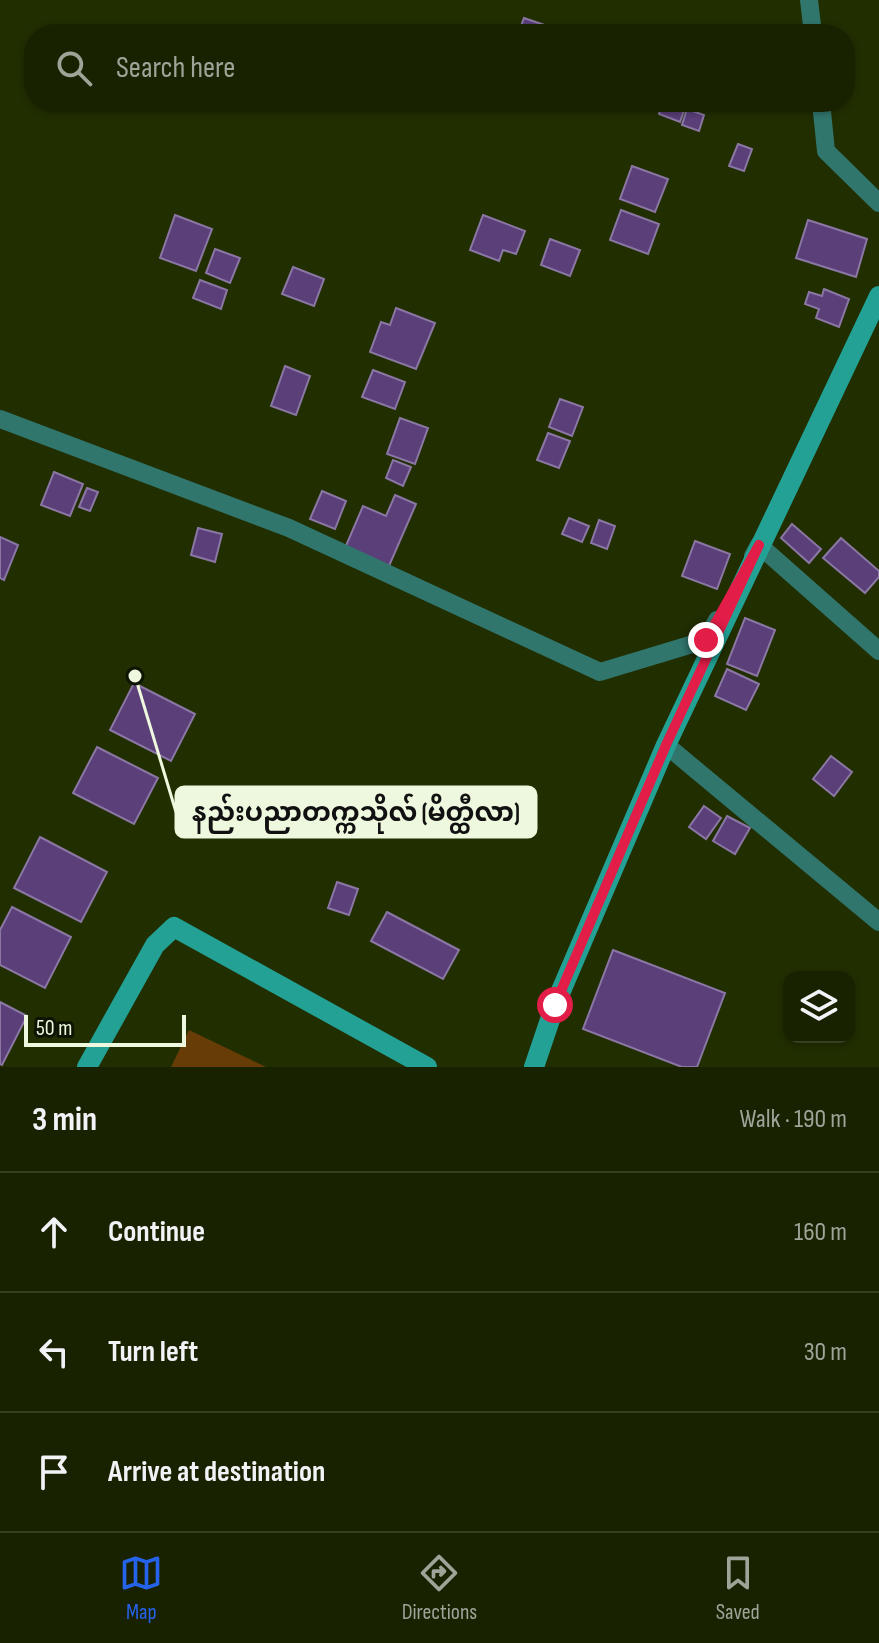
<!DOCTYPE html>
<html lang="en">
<head>
<meta charset="utf-8">
<style>
  :root { --surface:#192200; --page:#262f0f; --text:#f1f3f6; --muted:#9fa499; --line:#373f22; --accent:#2563eb }
  body { margin:0; font-family:"Sofia Sans Condensed","Noto Sans Myanmar",sans-serif; background:var(--page); color:var(--text) }
  .controls { position:absolute; right:24px; bottom:24px; display:grid; overflow:hidden; border-radius:16px; box-shadow:0 2px 6px #0004 }
  .controls button { width:72px; height:72px; display:grid; place-items:center; padding:0; border:0; border-bottom:2px solid var(--line); background:var(--surface); color:var(--text); font:40px sans-serif }
  .scale { position:absolute; left:24px; bottom:20px; width:162px; box-sizing:border-box; padding-left:8px; border:4px solid #eef8de; border-top:0; font-size:22px; line-height:28px; white-space:nowrap; color:#eef8de; -webkit-text-stroke:6px #0e1403; paint-order:stroke }
  .stop { position:absolute; width:24px; height:24px; margin:-18px; border:6px solid #e11d48; border-radius:50%; background:#fff }
  .stop.end { background:#e11d48; border-color:#fff; box-shadow:0 2px 8px #0008 }
  .list { margin:0; padding:0; list-style:none }
  h2 { display:flex; justify-content:space-between; align-items:center; height:104px; margin:0; padding:0 32px; font-size:34px }
  h2 small { font-size:26px; font-weight:400; color:var(--muted) }
  .list li { display:grid; grid-template-columns:52px 1fr auto; gap:24px; align-items:center; box-sizing:border-box; height:120px; padding:0 32px; border-top:2px solid var(--line) }
  .list b { display:block; font-size:30px; white-space:nowrap }
  .list em { font-size:26px; font-style:normal; color:var(--muted) }
  .icon { flex:none; width:44px; height:44px; fill:none; stroke:currentColor; stroke-width:2; stroke-linecap:round; stroke-linejoin:round }
  .map { position:relative; flex:none; width:879px; height:1067px; overflow:hidden }
  .search { position:absolute; background:var(--surface); box-shadow:0 2px 6px #0004; left:24px; right:24px; top:24px; height:88px; display:flex; align-items:center; gap:20px; box-sizing:border-box; padding:0 28px; border-radius:32px; color:var(--muted); font-size:30px }
  .sheet { height:464px; background:var(--surface) }
  nav { display:flex; justify-content:space-around; align-items:center; box-sizing:border-box; height:112px; border-top:2px solid var(--line); background:var(--surface); font-size:22px; color:var(--muted) }
  nav a { display:grid; justify-items:center; gap:4px }
  nav .on { color:var(--accent) }
  .map>svg:first-child { display:block }
  .green { fill:#673c06 }
  .building { fill:#5a3f79; stroke:#8b77a4; stroke-width:2 }
  .lines { fill:none; stroke-linecap:round; stroke-linejoin:round }
  .street { stroke:#31766d; stroke-width:18 }
  .secondary { stroke:#22a194; stroke-width:20 }
  .route { stroke:#e11d48; stroke-width:10 }
  .leader { fill:none; stroke:#eef8de; stroke-width:3 }
  .callout-dot { fill:#eef8de; stroke:#0e1403; stroke-width:3 }
  .callout { fill:#eef8de; stroke:#eef8de; stroke-width:3 }
  .callout-label { font-size:26px; text-anchor:middle; font-weight:bold; fill:#111 }
</style>
</head>
<body>
<div class="map">
<svg width="879" height="1067" viewBox="0 0 879 1067">
  <rect width="100%" height="100%" fill="#212e00"/>
  <!-- green -->
  <path class="green" d="M189 1030 266 1067H171Z"/>
  <!-- building -->
  <g class="building">
    <path d="M524 18 559 30 558 34H518Z"/>
    <path d="M663 102H687L680 122 659 114Z"/>
    <path d="M687 109 704 115 699 131 682 125Z"/>
    <path d="M738 144 752 149 744 171 729 166Z"/>
    <path d="M632 166 668 179 655 212 620 199Z"/>
    <path d="M621 210 659 224 648 254 610 240Z"/>
    <path d="M175 215 212 229 196 271 160 258Z"/>
    <path d="M483 215 525 231 516 254 503 250 499 261 470 250Z"/>
    <path d="M808 220 867 239 856 277 796 258Z"/>
    <path d="M550 239 580 250 570 276 541 265Z"/>
    <path d="M215 249 240 258 230 283 206 273Z"/>
    <path d="M293 267 324 279 314 306 282 294Z"/>
    <path d="M200 280 227 290 221 309 193 298Z"/>
    <path d="M824 289 849 299 839 327 816 318 819 309 805 304 809 292 822 296Z"/>
    <path d="M396 308 435 323 416 369 370 352 381 322 390 325Z"/>
    <path d="M285 366 310 376 296 415 271 406Z"/>
    <path d="M373 370 405 382 395 409 362 397Z"/>
    <path d="M560 399 583 407 572 436 549 427Z"/>
    <path d="M400 418 428 428 415 464 387 454Z"/>
    <path d="M548 433 570 441 559 468 537 460Z"/>
    <path d="M393 460 411 467 403 486 386 478Z"/>
    <path d="M54 472 83 484 70 516 41 505Z"/>
    <path d="M87 488 98 492 90 511 79 507Z"/>
    <path d="M322 491 346 501 335 529 310 519Z"/>
    <path d="M395 495 416 504 389 566 345 548 363 506 386 516Z"/>
    <path d="M569 518 589 526 582 542 562 534Z"/>
    <path d="M599 520 615 526 607 549 591 543Z"/>
    <path d="M792 524 821 549 809 563 781 538Z"/>
    <path d="M198 528 222 534 215 562 191 555Z"/>
    <path d="M0 537 18 545 4 580 0 578Z"/>
    <path d="M841 538 879 571V577L865 593 823 558Z"/>
    <path d="M695 541 730 554 717 589 682 576Z"/>
    <path d="M745 618 775 630 757 676 727 664Z"/>
    <path d="M727 669 759 684 746 710 715 696Z"/>
    <path d="M134 683 195 714 171 761 110 730Z"/>
    <path d="M97 747 158 778 134 824 73 793Z"/>
    <path d="M831 756 852 772 834 796 813 779Z"/>
    <path d="M704 806 721 818 706 839 689 827Z"/>
    <path d="M727 816 750 828 735 854 713 841Z"/>
    <path d="M40 837 107 872 81 922 14 888Z"/>
    <path d="M337 882 358 889 349 915 328 908Z"/>
    <path d="M12 907 71 937 45 988 0 965V930Z"/>
    <path d="M387 912 459 950 443 979 371 941Z"/>
    <path d="M613 950 725 993 697 1067H682L583 1029Z"/>
    <path d="M0 1002 27 1016 2 1065 0 1064Z"/>
  </g>
  <g class="lines">
    <!-- street -->
    <g class="street">
      <path d="M809 0 813 34"/>
      <path d="M821 102 826 151 879 203"/>
      <path d="M0 419 289 528 600 672 706 640 717 620"/>
      <path d="M753 556 759 545 879 651"/>
      <path d="M666 745 879 922"/>
    </g>
    <!-- secondary -->
    <g class="secondary">
      <path d="M87 1067 155 945 174 927 427 1067"/>
      <path d="M534 1067 555 1005 666 745 879 296"/>
    </g>
  </g>
  <g class="lines">
    <!-- route -->
    <path class="route" d="M555 1005 666 745 759 545 706 640"/>
  </g>
  <!-- callouts -->
  <path class="leader" d="M135 676L176 812"/>
  <circle class="callout-dot" cx="135" cy="676" r="8"/>
  <rect class="callout" x="176" y="787" width="360" height="50" rx="8"/>
  <g class="callout-label">
    <text x="356" y="821">နည်းပညာတက္ကသိုလ် (မိတ္ထီလာ)</text>
  </g>
</svg>
<div class="controls">
<button><svg class="icon" aria-label="layers" viewBox="0 0 24 24"><path d="M12 4l9 5-9 5-9-5zM3 14l9 5 9-5"/></svg></button>
</div>
<div class="scale">50 m</div>
<div class="stop" style="left:555px;top:1005px"></div>
<div class="stop end" style="left:706px;top:640px"></div>
<div class="search"><svg class="icon" aria-label="search" viewBox="0 0 24 24"><circle cx="10" cy="10" r="6"/><path d="M15 15l6 6"/></svg>Search here</div>
</div>
<section class="sheet">
<h2>3 min<small>Walk · 190 m</small></h2>
<ul class="list">
<li><svg class="icon" aria-label="ahead" viewBox="0 0 24 24"><path d="M12 20V5M6 11l6-6 6 6"/></svg><div><b>Continue</b></div><em>160 m</em></li>
<li><svg class="icon" aria-label="left" viewBox="0 0 24 24"><path d="M17 20v-9H6M10 6l-5 5 5 5"/></svg><div><b>Turn left</b></div><em>30 m</em></li>
<li><svg class="icon" aria-label="arrive" viewBox="0 0 24 24"><path d="M6 21V4h12l-3 4 3 4H6"/></svg><div><b>Arrive at destination</b></div></li>
</ul>
</section>
<nav>
<a class="on"><svg class="icon" aria-label="map" viewBox="0 0 24 24"><path d="M3 6l6-2 6 2 6-2v14l-6 2-6-2-6 2zM9 4v14M15 6v14"/></svg>Map</a>
<a><svg class="icon" aria-label="directions" viewBox="0 0 24 24"><path d="M12 3l9 9-9 9-9-9zM9 14v-3h6M13 9l2 2-2 2"/></svg>Directions</a>
<a><svg class="icon" aria-label="saved" viewBox="0 0 24 24"><path d="M7 4h10v16l-5-4-5 4z"/></svg>Saved</a>
</nav>
</body>
</html>
